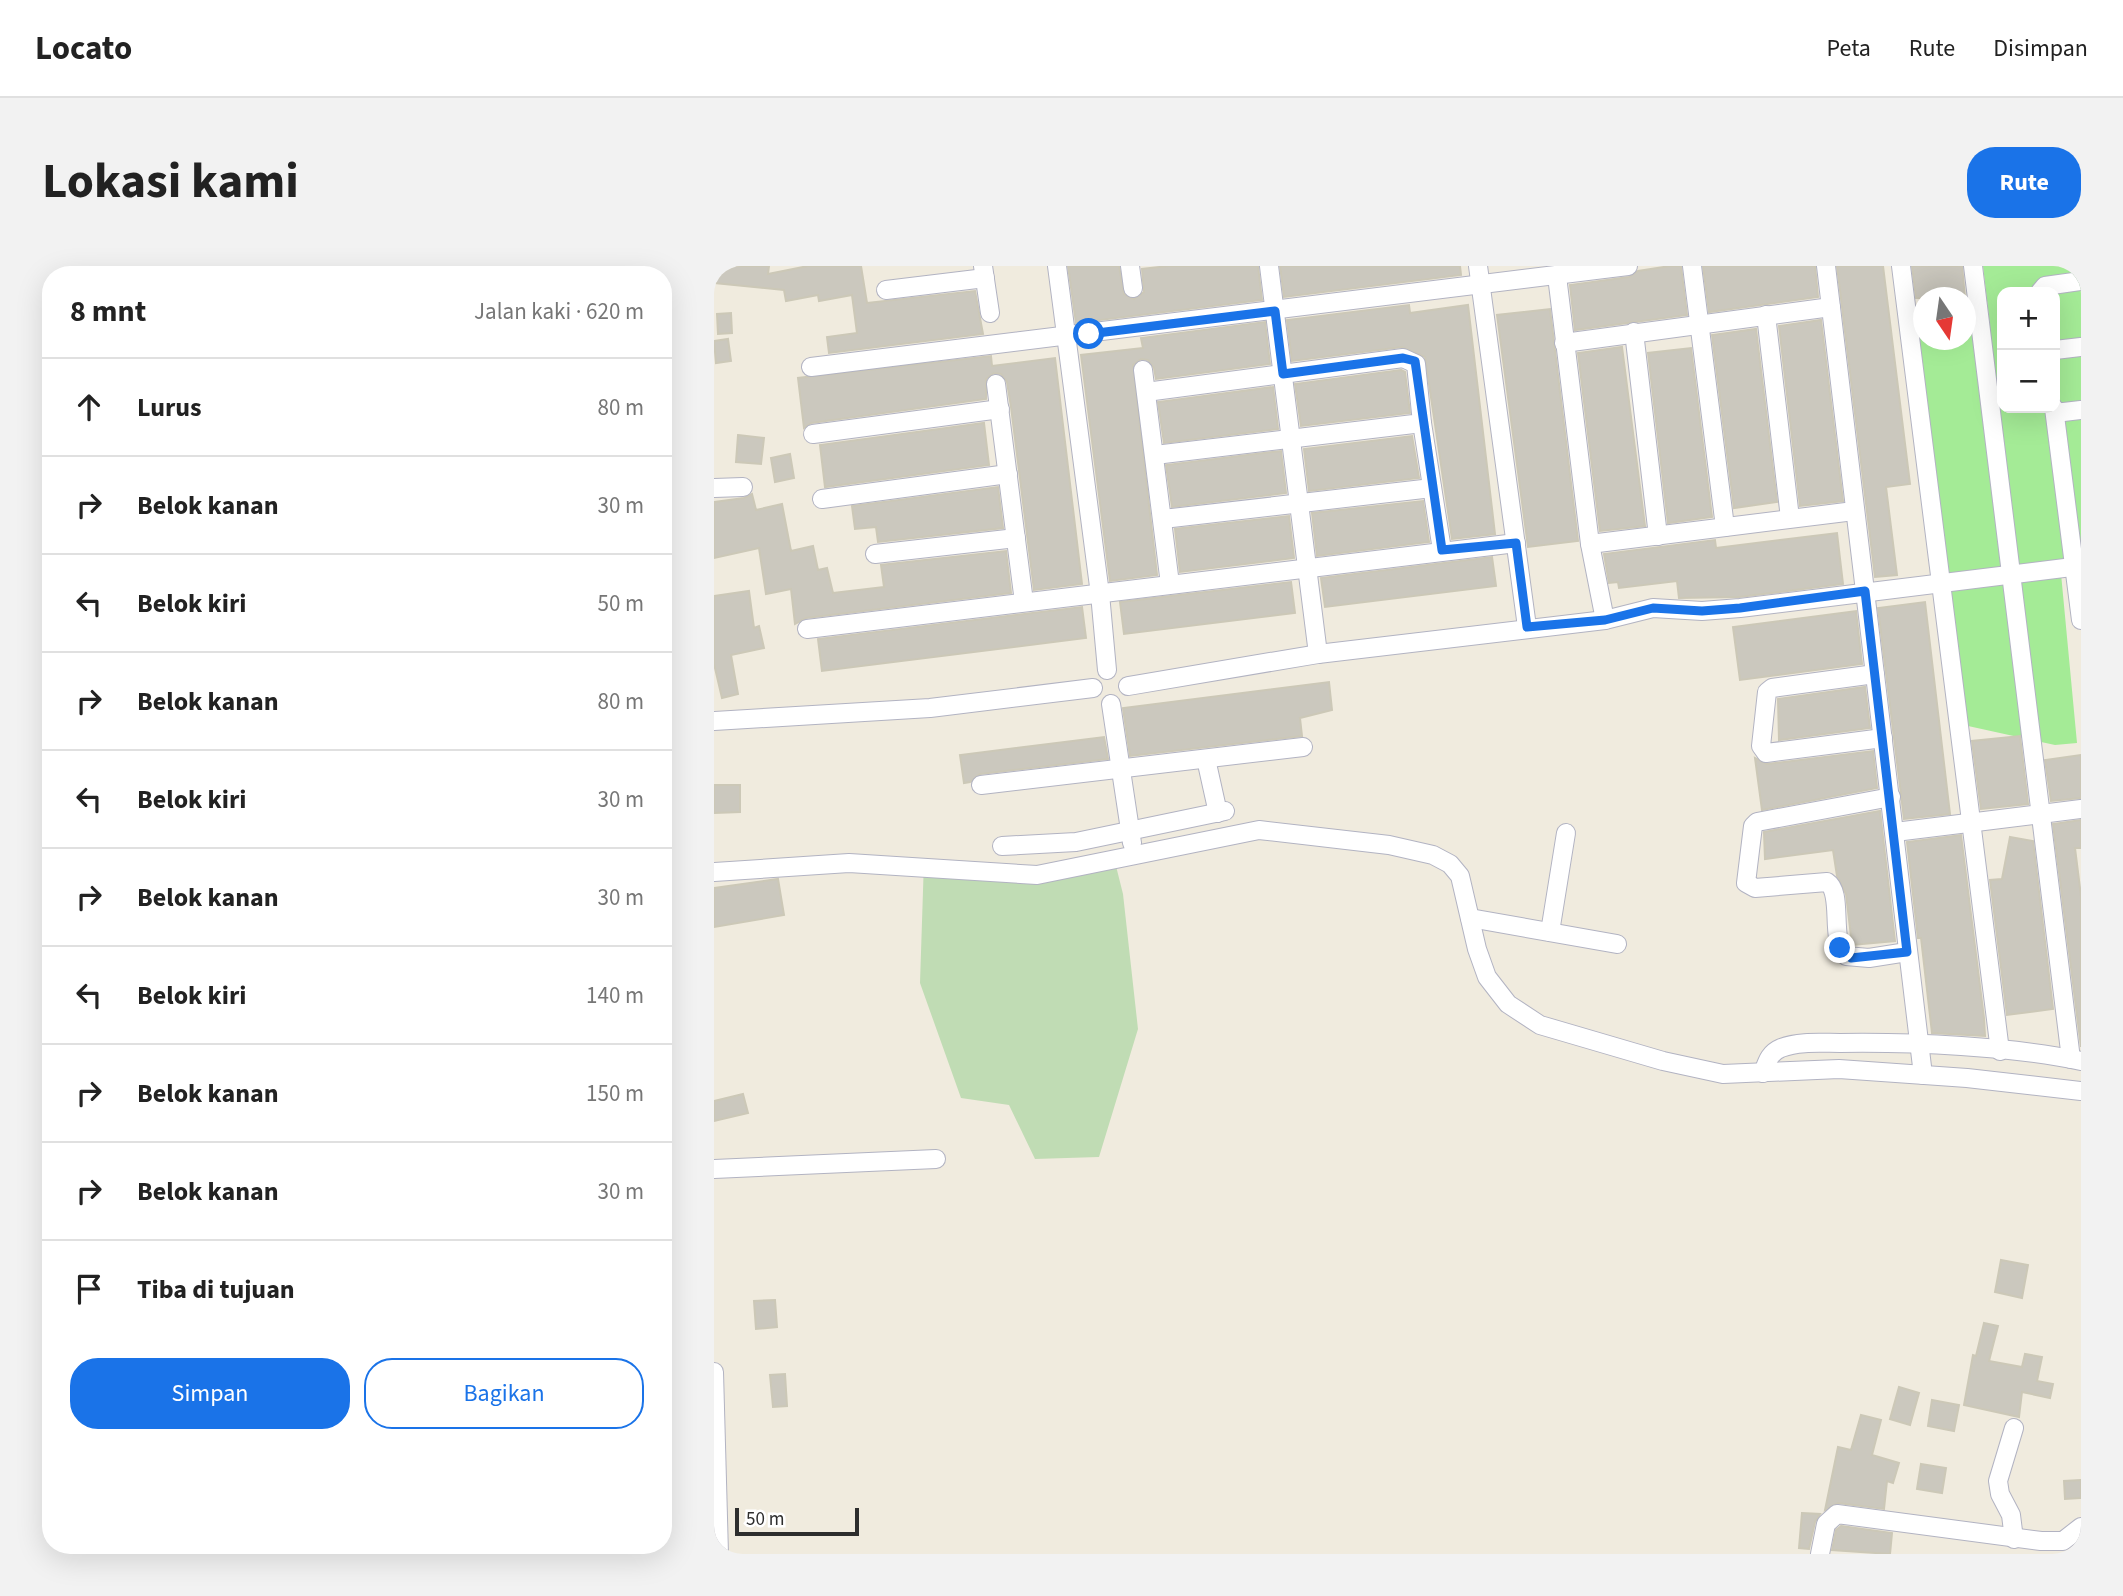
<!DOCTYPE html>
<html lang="id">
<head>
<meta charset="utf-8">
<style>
  :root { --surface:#fff; --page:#f2f2f2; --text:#222; --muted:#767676; --line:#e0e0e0; --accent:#1a73e8 }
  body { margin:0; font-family:"Source Sans 3",sans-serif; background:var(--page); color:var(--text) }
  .controls { position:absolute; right:21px; top:21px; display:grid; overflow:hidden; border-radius:14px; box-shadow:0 7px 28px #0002 }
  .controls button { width:63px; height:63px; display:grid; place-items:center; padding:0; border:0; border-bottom:2px solid var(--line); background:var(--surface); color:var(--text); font:35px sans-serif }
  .compass { position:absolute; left:1199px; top:21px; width:63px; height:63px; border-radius:50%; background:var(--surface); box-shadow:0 7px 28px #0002; rotate:167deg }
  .scale { position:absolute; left:21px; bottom:18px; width:124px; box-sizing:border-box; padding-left:7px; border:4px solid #2d2d2d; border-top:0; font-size:19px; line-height:24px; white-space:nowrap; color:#2d2d2d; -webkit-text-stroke:5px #fff; paint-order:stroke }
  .stop { position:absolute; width:21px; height:21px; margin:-16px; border:5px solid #1a73e8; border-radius:50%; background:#fff }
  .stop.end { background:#1a73e8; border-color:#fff; box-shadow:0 2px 7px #0008 }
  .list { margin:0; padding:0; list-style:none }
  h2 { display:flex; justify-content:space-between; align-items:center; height:91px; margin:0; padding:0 28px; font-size:30px }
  h2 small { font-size:23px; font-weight:400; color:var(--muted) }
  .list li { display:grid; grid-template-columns:46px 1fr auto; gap:21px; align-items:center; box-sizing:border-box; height:98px; padding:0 28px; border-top:2px solid var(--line) }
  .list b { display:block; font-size:26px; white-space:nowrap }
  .list em { font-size:23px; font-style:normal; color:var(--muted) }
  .actions { display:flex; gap:14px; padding:21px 28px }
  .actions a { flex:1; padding:16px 0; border:2px solid var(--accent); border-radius:28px; text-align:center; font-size:24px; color:var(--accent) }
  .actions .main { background:var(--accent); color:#fff }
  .icon { flex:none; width:38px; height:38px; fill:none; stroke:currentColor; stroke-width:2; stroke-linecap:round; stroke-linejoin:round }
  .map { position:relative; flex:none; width:1367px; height:1288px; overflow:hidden; border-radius:28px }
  header { display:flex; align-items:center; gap:42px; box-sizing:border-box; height:98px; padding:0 35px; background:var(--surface); border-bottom:2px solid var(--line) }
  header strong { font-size:33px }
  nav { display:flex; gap:38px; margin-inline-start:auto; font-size:24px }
  .intro { display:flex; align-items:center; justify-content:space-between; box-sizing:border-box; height:168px; padding:0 42px }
  h1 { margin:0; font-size:49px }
  .button { padding:18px 32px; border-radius:28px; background:var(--accent); color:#fff; font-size:24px; font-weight:700 }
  main { display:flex; gap:42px; padding:0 42px }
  aside { flex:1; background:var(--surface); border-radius:28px; box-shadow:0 7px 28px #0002 }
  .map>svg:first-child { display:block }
  .green { fill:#a4eb96; fill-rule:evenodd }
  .cemetery { fill:#c0dcb4 }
  .building { fill:#cbc8be; stroke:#ccc8b7; stroke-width:2 }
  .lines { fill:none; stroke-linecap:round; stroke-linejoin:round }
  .minor-casing { stroke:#b2b3c2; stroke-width:20 }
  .minor { stroke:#fff; stroke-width:18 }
  .route { stroke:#1a73e8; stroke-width:9 }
</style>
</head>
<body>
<header>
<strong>Locato</strong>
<nav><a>Peta</a><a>Rute</a><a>Disimpan</a></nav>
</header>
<div class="intro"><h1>Lokasi kami</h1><a class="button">Rute</a></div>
<main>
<aside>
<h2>8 mnt<small>Jalan kaki · 620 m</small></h2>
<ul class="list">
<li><svg class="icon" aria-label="ahead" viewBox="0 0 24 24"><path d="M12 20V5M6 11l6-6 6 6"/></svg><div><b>Lurus</b></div><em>80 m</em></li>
<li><svg class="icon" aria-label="right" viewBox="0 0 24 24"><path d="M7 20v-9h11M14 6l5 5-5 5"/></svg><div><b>Belok kanan</b></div><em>30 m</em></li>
<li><svg class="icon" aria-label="left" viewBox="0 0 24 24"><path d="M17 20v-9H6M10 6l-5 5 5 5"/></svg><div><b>Belok kiri</b></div><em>50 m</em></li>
<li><svg class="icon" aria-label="right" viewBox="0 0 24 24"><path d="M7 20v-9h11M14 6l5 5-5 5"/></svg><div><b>Belok kanan</b></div><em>80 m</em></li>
<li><svg class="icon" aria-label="left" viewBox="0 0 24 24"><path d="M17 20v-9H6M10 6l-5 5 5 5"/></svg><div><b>Belok kiri</b></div><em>30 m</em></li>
<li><svg class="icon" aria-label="right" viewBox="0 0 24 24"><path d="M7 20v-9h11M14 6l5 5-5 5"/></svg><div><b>Belok kanan</b></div><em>30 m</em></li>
<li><svg class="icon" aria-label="left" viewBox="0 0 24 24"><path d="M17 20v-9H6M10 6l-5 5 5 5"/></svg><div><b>Belok kiri</b></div><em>140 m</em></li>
<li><svg class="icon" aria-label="right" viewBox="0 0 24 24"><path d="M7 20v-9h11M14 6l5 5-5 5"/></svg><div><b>Belok kanan</b></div><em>150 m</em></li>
<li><svg class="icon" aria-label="right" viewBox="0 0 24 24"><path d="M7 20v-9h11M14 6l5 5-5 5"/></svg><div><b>Belok kanan</b></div><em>30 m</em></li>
<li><svg class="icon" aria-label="arrive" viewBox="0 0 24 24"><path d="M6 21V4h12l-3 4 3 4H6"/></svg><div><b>Tiba di tujuan</b></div></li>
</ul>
<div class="actions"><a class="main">Simpan</a><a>Bagikan</a></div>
</aside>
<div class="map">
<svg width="1367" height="1288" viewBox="0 0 1367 1288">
  <rect width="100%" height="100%" fill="#f0ebde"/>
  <!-- green -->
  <path class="green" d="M1269 0H1367V295L1346 297 1363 477 1341 479 1245 458 1198 68 1209 67 1210 74H1252V63L1276 60ZM1288 26H1341V142H1288Z"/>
  <!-- cemetery -->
  <path class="cemetery" d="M210 594 328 604 402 600 409 628 424 763 385 891 321 893 295 839 247 832 206 717Z"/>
  <!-- building -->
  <g class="building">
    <path d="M0 0H55L54 8 94 0H147L153 37 261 25 269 68 115 87 113 71 143 67 138 29 105 35 104 29 72 35 70 24 0 17Z"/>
    <path d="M354 0H405L410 28 420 33 430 26 428 3 454 0H544L548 34 362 57Z"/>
    <path d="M566 0H746L747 9 570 31Z"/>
    <path d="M956 0H967L973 49 861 64 856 19 915 11 924 5Z"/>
    <path d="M989 0H1101L1104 31 995 46Z"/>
    <path d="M1123 0H1169L1196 218 1172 221 1183 309 1161 311Z"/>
    <path d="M1198 0H1248L1251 32H1202Z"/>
    <path d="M695 39 696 47 754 39 781 268 738 273 711 91 688 81 578 95 573 54Z"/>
    <path d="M836 43 864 275 814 281 783 49Z"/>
    <path d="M17 47 18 67 4 68 3 48Z"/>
    <path d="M1107 54 1129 235 1086 240 1065 60Z"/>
    <path d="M551 56 556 98 442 113 440 102 434 94 427 93 419 99 443 309 396 315 367 89 429 82 427 72Z"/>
    <path d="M1042 63 1063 236 1020 242 998 69Z"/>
    <path d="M14 73 17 95 2 97 0 75Z"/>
    <path d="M908 81 931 260 886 265 864 87Z"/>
    <path d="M977 82 998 251 954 257 934 87Z"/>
    <path d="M277 90 278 100 341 92 368 318 320 324 297 141 293 116 287 108 280 107 272 113V133L97 157 90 162 84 112Z"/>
    <path d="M687 104 691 106 696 147 587 160 581 118Z"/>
    <path d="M559 121 564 163 450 177 444 136Z"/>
    <path d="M270 157 275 199 111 221 106 179Z"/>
    <path d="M24 169 50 172 47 198 22 196Z"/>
    <path d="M698 170 705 212 595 225 590 183Z"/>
    <path d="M567 185 572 227 458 241 452 199Z"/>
    <path d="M76 188 80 212 61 216 57 192Z"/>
    <path d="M284 221 289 262 164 276 162 261 141 263 138 240Z"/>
    <path d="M38 228 42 244 68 238 77 285 99 280 104 304 113 302 119 327 170 321 167 299 292 285 297 327 92 352 81 358 77 323 52 328 45 282 0 292V236L30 232Z"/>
    <path d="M709 235 715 276 603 290 598 247Z"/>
    <path d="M575 250 580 292 466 306 461 263Z"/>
    <path d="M1123 267 1129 318 1025 331 965 332 963 315 905 322 904 316 895 317 890 288 1001 274 1002 282Z"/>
    <path d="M778 291 782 320 611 341 607 312Z"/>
    <path d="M577 316 581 347 410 368 406 336Z"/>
    <path d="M35 325 40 362 45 360 50 382 17 389 24 428 8 432 0 398V330Z"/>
    <path d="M1211 336 1236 548 1190 553 1164 342Z"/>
    <path d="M368 341 372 372 108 405 104 373Z"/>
    <path d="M1142 345 1148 398 1026 414 1019 361Z"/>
    <path d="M615 416 618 444 586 452 588 470 416 490 409 442Z"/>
    <path d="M1151 421 1156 462 1065 474 1064 433Z"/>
    <path d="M1306 470 1314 538 1267 543 1258 475Z"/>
    <path d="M390 471 394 493 266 508 256 516 250 517 246 489Z"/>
    <path d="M1159 485 1163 522 1048 544 1041 492 1053 498Z"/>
    <path d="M1367 489V532L1337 535 1331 494Z"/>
    <path d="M0 519H26V546L0 547Z"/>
    <path d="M1166 545 1181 675 1138 679 1132 628 1123 610 1119 584 1051 593 1050 566Z"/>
    <path d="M1367 554V582H1361L1367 630V781L1339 558Z"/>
    <path d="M1247 569 1270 752 1271 770 1218 767 1207 672H1204L1193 576Z"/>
    <path d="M1296 571 1319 575 1339 743 1293 749 1276 614 1288 613Z"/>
    <path d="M64 613 70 649 0 661V622Z"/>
    <path d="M29 828 34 847 0 855V835Z"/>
    <path d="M1287 994 1314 999 1308 1032 1281 1026Z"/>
    <path d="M61 1034 63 1061 42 1063 40 1035Z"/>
    <path d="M1270 1057 1284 1060 1275 1095 1308 1101 1311 1088 1328 1091 1323 1115 1339 1118 1336 1132 1308 1126 1305 1151 1250 1139 1259 1089 1262 1090Z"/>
    <path d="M71 1108 73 1140 59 1141 56 1109Z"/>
    <path d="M1185 1121 1205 1127 1196 1159 1176 1153Z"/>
    <path d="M1218 1134 1245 1139 1240 1165 1214 1160Z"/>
    <path d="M1147 1149 1167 1154 1158 1189 1185 1197 1179 1217 1173 1215 1170 1243 1124 1237 1111 1244 1124 1181 1137 1184Z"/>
    <path d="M1207 1198 1232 1202 1228 1227 1203 1223Z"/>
    <path d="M1367 1214V1232L1351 1233 1350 1215Z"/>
    <path d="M1088 1247 1106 1248 1101 1256 1095 1283 1085 1282Z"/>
    <path d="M1127 1260 1178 1267 1176 1288 1118 1284 1122 1264Z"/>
  </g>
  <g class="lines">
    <defs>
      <g id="minor">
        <path d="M269 0 276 47"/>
        <path d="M343 0 386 328 393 404"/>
        <path d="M416 0 419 22"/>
        <path d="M555 0 604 388"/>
        <path d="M764 0 813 361"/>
        <path d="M978 0 1011 261"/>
        <path d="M1112 0 1209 809"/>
        <path d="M1187 0 1286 785"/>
        <path d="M1259 0 1357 793"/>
        <path d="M843 10 876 278 891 354"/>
        <path d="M172 24 271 12"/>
        <path d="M1326 26 1331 20 1367 15"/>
        <path d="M1052 49 1076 252"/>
        <path d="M920 66 944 270"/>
        <path d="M850 77 1117 41"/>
        <path d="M1341 84 1367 81"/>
        <path d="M97 101 914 0"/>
        <path d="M429 104 456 318"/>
        <path d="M282 118 310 336"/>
        <path d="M432 126 689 92 702 98 708 157 441 189"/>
        <path d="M1340 142 1367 354"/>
        <path d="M1341 147 1367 144"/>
        <path d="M708 157 728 284"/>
        <path d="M99 168 286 143"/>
        <path d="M0 222 29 221"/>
        <path d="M108 233 294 208"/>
        <path d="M449 253 718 222"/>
        <path d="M876 278 1140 245"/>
        <path d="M161 288 302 272"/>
        <path d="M93 363 802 277"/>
        <path d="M1161 408 1058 422 1053 426 1047 480 1052 487 1169 472"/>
        <path d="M414 420 604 388 891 354 939 342 988 345 1026 342 1367 300"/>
        <path d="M397 438 418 577"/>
        <path d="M0 455 216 442 379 422"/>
        <path d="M492 493 504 547"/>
        <path d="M267 519 589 481"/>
        <path d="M1177 531 1043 556 1039 560 1032 617 1041 622 1113 616C1130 627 1115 673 1132 690L1155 692 1193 686"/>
        <path d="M1181 566 1367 543"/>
        <path d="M288 580 362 576 511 545"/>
        <path d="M0 606 135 597 323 609 545 564 675 579 719 589 736 598 746 610 763 683 773 711 794 738 826 759 949 795 1009 808 1125 803 1253 812 1367 825"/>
        <path d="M756 652 903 678"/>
        <path d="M836 666 852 567"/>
        <path d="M1049 807C1053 796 1055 787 1067 782 1085 775 1107 777 1126 777 1199 776 1296 780 1367 795"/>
        <path d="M0 903 222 893"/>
        <path d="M0 1106 5 1288"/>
        <path d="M1300 1162 1284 1215 1286 1228 1297 1249 1300 1273"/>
        <path d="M1106 1288 1112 1258 1123 1248 1327 1275H1349L1367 1261"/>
      </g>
    </defs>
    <!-- minor casing -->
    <use href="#minor" class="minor-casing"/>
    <!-- minor -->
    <use href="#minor" class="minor"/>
  </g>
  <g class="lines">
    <!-- route -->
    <path class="route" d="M375 68 561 45 569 108 689 92 701 95 728 284 802 277 813 361 891 354 939 342 988 345 1026 342 1151 325 1193 686 1137 692 1126 682"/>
  </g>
</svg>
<div class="controls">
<button>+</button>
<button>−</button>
</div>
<svg class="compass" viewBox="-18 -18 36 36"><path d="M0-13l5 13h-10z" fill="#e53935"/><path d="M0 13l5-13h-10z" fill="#767676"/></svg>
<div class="scale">50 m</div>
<div class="stop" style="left:375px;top:68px"></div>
<div class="stop end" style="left:1126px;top:682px"></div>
</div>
</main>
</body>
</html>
